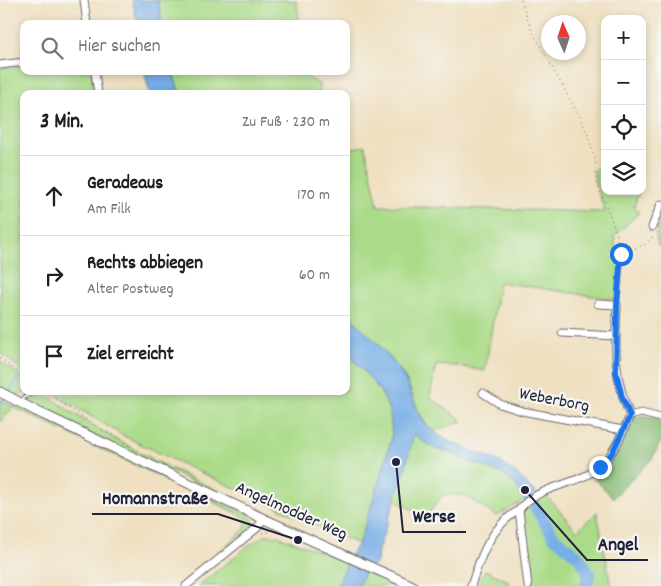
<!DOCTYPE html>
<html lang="de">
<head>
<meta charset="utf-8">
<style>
  :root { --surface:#fff; --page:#f2f2f2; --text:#202124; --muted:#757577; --line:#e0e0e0 }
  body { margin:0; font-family:Dekko,sans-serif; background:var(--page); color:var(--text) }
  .controls { position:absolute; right:15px; top:15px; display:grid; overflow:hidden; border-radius:10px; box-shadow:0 2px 8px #0003 }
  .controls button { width:45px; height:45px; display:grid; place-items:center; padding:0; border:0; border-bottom:1px solid var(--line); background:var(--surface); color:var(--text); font:25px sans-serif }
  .compass { position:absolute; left:541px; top:15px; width:45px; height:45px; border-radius:50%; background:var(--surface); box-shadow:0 2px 8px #0003; rotate:357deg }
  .stop { position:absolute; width:15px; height:15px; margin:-11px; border:4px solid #1a73e8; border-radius:50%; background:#fff }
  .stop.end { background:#1a73e8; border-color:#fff; box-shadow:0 1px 5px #0008 }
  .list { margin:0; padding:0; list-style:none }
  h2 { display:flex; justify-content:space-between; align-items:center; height:65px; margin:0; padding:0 20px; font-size:21px }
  h2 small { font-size:16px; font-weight:400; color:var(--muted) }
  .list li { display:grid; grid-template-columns:32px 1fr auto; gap:15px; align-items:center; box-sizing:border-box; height:80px; padding:0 20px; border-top:1px solid var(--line) }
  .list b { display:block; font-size:19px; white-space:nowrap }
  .list p { margin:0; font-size:16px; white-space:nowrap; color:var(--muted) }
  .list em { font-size:16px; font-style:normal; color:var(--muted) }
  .icon { flex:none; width:28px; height:28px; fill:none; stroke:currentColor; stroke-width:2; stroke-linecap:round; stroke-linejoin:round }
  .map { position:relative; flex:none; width:661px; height:586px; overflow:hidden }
  .search { position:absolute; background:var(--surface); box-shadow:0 2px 8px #0003; left:20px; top:20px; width:330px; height:55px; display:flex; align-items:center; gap:12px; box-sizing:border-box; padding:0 18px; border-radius:10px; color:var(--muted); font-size:19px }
  .panel { position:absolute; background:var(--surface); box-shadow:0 2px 8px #0003; left:20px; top:90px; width:330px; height:305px; border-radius:10px }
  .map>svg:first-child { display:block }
  .green { fill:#abdb89; stroke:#667e62 }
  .forest { fill:#88bb75; stroke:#556e58 }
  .water { fill:#77aee6; stroke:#4c6890 }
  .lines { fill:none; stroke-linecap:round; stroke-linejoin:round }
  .stream { stroke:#77aee6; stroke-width:2 }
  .river { stroke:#77aee6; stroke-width:12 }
  .service-casing { stroke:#6a646a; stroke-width:5.5 }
  .minor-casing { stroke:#6a646a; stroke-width:9 }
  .tertiary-casing { stroke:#6a646a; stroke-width:11 }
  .path { stroke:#6a646a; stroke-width:1; stroke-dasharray:1 4; stroke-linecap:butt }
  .service { stroke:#fff; stroke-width:3 }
  .minor { stroke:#fff; stroke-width:7 }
  .tertiary { stroke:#fff; stroke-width:9 }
  .route { stroke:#1a73e8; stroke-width:6 }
  .labels { text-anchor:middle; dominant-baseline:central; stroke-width:4.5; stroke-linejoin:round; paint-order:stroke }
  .street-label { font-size:18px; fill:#22223b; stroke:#f6f6f2 }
  .leader { fill:none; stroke:#22223b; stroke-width:2 }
  .callout-dot { fill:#22223b; stroke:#f6f6f2; stroke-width:2 }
  .callout-label { font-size:19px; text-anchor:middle; font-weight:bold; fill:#22223b; stroke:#f6f6f2; stroke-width:4.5; stroke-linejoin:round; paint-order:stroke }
</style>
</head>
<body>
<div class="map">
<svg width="661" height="586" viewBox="0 0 661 586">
  <rect width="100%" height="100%" fill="#f6f6f2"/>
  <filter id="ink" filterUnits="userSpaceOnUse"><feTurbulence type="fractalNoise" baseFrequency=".02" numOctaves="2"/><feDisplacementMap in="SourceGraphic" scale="10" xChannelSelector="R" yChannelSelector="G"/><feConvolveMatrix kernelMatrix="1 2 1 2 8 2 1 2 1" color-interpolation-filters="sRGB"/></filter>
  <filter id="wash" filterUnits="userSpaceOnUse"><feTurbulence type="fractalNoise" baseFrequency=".0096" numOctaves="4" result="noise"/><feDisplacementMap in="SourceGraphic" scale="20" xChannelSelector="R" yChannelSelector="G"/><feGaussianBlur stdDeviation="1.12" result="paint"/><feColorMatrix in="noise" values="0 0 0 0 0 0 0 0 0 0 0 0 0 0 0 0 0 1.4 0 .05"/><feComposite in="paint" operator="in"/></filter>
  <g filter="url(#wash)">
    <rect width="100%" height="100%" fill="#efe0c1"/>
    <!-- green -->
    <g class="green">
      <path d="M158 0H296L299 16 294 24H162Z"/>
      <path d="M24 65V71H91L95 94H24V371L0 353V68Z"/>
      <path d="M172 71H300V74L319 84 320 94H180Z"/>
      <path d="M365 146 378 206 605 212 595 182 594 170 605 162V191H639L634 206 639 213 614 236 617 257H624L619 300 499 282 485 371 458 366 436 365 430 397 463 421 434 431C418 420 415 398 407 382 396 359 364 331 346 312V149Z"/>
      <path d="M661 213V245L658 246 656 234Z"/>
      <path d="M346 353C370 376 396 401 392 438 391 451 384 465 380 478 374 500 368 524 358 544L184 465 122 435 49 391H346Z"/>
      <path d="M0 361 24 379V391H28L17 396 0 387Z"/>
      <path d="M42 391C115 446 199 482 282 520L280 521 263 515 32 406 29 397Z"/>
      <path d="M0 398 13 407 15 404 249 515 253 520V526L249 531 205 568 203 566 245 529 247 518 13 407 0 422Z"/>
      <path d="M413 434H415L444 451 502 474 515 484 526 499 497 516 463 495H443L426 517 395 500Z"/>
      <path d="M543 492 577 531 597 512 611 586H586L590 574 578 556 554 537 538 501 540 494Z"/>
      <path d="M529 505C536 516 542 529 550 539 561 552 592 563 580 585L532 586 523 512Z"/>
      <path d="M266 535 278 536 348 562 337 586H198L251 544Z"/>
      <path d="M485 570 509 581 507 586H477Z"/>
      <path d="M365 571 399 586H358Z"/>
    </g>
    <!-- forest -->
    <path class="forest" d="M630 416 661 418V441L652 459 613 498 589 473 599 467Z"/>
    <!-- water -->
    <g class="water">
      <path d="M132 0H158L162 24H138Z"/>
      <path d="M144 71H172L180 94H150Z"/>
      <path d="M346 312C363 330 387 351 400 371 412 388 414 414 430 428 447 444 471 449 491 458 509 465 523 480 536 493L526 499 515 484 502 474 441 449 438 450 425 443 414 434 404 473 378 550 377 562 365 571 358 586H337L353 551 359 543 378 485 392 437 390 412 381 392 364 371 346 353Z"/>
    </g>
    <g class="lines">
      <!-- stream -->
      <g class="stream">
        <path d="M9 392 24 368"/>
        <path d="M0 404 5 398"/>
      </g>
      <!-- river -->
      <path class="river" d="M523 488 554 537 578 556 590 574 586 586"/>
    </g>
  </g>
  <g filter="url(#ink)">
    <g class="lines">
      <defs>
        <path id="service" d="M20 402 25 397 35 391"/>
        <g id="minor">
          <path d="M84 0 87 24"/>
          <path d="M0 65 24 62"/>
          <path d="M95 71 98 94"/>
          <path d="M652 227 661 204"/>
          <path d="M598 304 617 305C615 347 613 376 630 416"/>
          <path d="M562 333 616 336"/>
          <path d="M483 393 500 404 522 411 623 430"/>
          <path d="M186 586 257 528 264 519"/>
          <path d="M471 586C480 557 491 526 519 510"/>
          <path d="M528 586 519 510C536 485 579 486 600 466 615 453 622 433 630 416L641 413 661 418"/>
        </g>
        <path id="tertiary" d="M0 392 36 411 264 519 413 586"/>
      </defs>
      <!-- service casing -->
      <use href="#service" class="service-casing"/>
      <!-- minor casing -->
      <use href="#minor" class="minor-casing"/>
      <!-- tertiary casing -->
      <use href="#tertiary" class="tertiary-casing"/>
      <!-- path -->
      <g class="path">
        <path d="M521 0 531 29 578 114 588 135 595 160 596 181 616 231 621 254 617 298"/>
        <path d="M621 253 644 245 652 238V234"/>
        <path d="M0 358 24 376"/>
        <path d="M44 391 91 423 132 447"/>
        <path d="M262 533 271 531"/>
      </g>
      <!-- service -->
      <use href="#service" class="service"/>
      <!-- minor -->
      <use href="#minor" class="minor"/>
      <!-- tertiary -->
      <use href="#tertiary" class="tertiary"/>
    </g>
  </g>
  <g class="lines" filter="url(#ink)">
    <!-- route -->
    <path class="route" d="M600 467 612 453 630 416 622 397 616 372 617 305 621 254"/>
  </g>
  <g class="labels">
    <!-- street labels -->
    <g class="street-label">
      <text transform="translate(554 401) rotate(11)">Weberborg</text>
      <text transform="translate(291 512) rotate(24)">Angelmodder Weg</text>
    </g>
  </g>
  <!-- callouts -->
  <path class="leader" d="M298 540L218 514H92M396 462L403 532H466M525 490L587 560H648"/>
  <g class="callout-dot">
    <circle cx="298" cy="540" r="5"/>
    <circle cx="396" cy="462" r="5"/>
    <circle cx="525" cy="490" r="5"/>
  </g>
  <g class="callout-label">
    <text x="155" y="504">Homannstraße</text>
    <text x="434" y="522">Werse</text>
    <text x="618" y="550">Angel</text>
  </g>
</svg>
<div class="controls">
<button>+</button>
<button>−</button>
<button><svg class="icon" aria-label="locate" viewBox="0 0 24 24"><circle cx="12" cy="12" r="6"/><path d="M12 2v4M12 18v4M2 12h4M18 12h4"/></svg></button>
<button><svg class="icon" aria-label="layers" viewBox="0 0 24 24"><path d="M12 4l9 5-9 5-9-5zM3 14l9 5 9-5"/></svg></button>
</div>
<svg class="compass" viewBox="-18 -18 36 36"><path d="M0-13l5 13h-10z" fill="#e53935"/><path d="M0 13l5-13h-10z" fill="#757577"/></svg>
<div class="stop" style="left:621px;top:254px"></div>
<div class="stop end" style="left:600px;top:467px"></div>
<div class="search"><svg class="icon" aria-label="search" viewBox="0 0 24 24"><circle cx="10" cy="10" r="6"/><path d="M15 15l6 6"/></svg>Hier suchen</div>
<section class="panel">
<h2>3 Min.<small>Zu Fuß · 230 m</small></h2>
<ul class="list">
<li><svg class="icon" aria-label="ahead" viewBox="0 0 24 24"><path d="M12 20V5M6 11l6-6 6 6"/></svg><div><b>Geradeaus</b><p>Am Filk</p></div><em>170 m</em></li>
<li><svg class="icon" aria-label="right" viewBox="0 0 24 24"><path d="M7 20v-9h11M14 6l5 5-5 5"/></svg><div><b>Rechts abbiegen</b><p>Alter Postweg</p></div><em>60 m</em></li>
<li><svg class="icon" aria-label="arrive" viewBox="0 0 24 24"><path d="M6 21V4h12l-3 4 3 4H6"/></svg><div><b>Ziel erreicht</b></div></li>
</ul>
</section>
</div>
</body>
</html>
